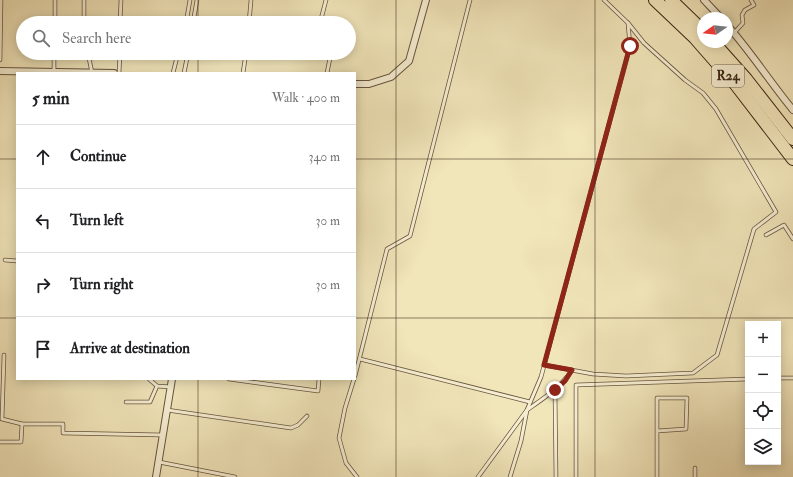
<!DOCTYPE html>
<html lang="en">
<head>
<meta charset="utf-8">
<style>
  :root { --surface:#fff; --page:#f6f6f6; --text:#202124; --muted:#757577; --line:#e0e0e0 }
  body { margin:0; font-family:"IM FELL Double Pica",serif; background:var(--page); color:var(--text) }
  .controls { position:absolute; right:12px; bottom:12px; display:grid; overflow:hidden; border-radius:0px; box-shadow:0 2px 10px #0003 }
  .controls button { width:36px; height:36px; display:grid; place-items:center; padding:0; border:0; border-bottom:1px solid var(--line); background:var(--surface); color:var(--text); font:20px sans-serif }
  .compass { position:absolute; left:697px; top:12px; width:36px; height:36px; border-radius:50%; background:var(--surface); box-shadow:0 2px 10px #0003; rotate:256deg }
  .stop { position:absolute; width:12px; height:12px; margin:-9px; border:3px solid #8f2418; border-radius:50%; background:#fff }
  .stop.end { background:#8f2418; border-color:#fff; box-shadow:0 1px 4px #0008 }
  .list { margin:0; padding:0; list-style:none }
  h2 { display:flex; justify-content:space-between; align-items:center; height:52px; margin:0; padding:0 16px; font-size:17px }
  h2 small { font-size:13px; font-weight:400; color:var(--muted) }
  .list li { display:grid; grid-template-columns:26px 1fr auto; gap:12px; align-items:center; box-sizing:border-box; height:64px; padding:0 16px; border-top:1px solid var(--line) }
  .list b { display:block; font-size:15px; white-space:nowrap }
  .list em { font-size:13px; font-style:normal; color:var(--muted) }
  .icon { flex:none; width:22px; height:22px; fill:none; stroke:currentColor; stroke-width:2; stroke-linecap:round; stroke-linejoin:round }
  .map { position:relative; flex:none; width:793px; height:477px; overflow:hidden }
  .search { position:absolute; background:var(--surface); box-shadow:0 2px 10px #0003; left:16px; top:16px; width:340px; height:44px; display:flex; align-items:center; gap:10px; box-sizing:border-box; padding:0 14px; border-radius:22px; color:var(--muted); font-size:15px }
  .panel { position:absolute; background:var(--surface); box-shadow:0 2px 10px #0003; left:16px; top:72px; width:340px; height:308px; border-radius:0px }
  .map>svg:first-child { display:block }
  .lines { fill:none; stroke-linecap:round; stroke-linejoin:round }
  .lane-casing { stroke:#67543d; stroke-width:4.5 }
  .street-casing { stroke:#67543d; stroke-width:8 }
  .highway-casing { stroke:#392413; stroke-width:14 }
  .lane { stroke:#f6eed2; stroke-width:3 }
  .street { stroke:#f6eed2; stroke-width:6 }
  .highway { stroke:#f1e5ba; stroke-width:12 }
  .route { stroke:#8f2418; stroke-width:5 }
  .grid { fill:none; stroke:#392413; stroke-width:1; stroke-opacity:0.55 }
  .labels { text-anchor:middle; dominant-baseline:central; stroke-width:3.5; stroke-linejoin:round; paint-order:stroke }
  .shield { fill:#f6eed2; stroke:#72614c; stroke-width:1 }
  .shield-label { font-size:13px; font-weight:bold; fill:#392413 }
</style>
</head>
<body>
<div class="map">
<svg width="793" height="477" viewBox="0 0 793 477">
  <rect width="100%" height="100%" fill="#f1e5ba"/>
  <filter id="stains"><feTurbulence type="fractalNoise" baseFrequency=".005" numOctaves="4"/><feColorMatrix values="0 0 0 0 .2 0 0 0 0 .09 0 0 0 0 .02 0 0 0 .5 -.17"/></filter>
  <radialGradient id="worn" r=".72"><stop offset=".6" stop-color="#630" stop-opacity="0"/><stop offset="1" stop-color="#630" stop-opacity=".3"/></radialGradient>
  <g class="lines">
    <defs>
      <g id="lane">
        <path d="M55 23V0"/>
        <path d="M84 23V0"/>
        <path d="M120 23 121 0"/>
        <path d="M186 23 190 0"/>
        <path d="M193 23 197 0"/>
        <path d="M249 23 251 0"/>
        <path d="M320 23 326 0"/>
        <path d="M734 33 743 23 742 15 745 10 754 5 751 0"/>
        <path d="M88 53 92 73"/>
        <path d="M0 60 1 0"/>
        <path d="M54 72V53"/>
        <path d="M119 73 120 53"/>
        <path d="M173 73 178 53"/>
        <path d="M184 73 188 53"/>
        <path d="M243 73 246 53"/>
        <path d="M327 73 331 53"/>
        <path d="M766 235 784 225 793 239"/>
        <path d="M5 260 17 261"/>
        <path d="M4 355 2 419 22 424"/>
        <path d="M360 359 530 402"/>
        <path d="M544 365 593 374 626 376 693 373 717 355 754 229 776 212 716 109 703 93 685 80 644 43 628 23"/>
        <path d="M355 376 387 249 410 236 470 0"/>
        <path d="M778 378H793"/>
        <path d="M149 379 157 386 171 387"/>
        <path d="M229 379 318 391 319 379"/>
        <path d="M354 379 345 408 339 438 346 463 357 477"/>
        <path d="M555 390 556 477"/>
        <path d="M126 402H150L157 386"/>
        <path d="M167 410 291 428 298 425 307 416"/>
        <path d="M657 431 686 429 687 398H657V477"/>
        <path d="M0 442H21L22 424H63V433L163 435"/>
        <path d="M159 462 235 477"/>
        <path d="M478 477 527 410 541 377 630 46 628 23 604 0"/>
        <path d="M510 477 521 441 527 410C544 398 560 388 572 370"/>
        <path d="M576 477V385L748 379"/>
        <path d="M695 477V468"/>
      </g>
      <g id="street">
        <path d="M704 0 721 18"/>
        <path d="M727 25C751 52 770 82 793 110"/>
        <path d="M0 71 114 73"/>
        <path d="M355 84H369L391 77 409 61 426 0"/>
        <path d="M156 477 172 379"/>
      </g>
      <g id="highway">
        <path d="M655 0 695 38 737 86 793 159"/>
        <path d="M671 0 703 31"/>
        <path d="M713 42 746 79 793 139"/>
      </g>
    </defs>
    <!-- lane casing -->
    <use href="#lane" class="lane-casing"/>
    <!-- street casing -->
    <use href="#street" class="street-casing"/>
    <!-- highway casing -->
    <use href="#highway" class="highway-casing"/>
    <!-- lane -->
    <use href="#lane" class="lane"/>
    <!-- street -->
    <use href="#street" class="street"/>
    <!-- highway -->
    <use href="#highway" class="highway"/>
  </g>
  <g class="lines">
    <!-- route -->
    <path class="route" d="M555 390 565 381 572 370 544 365 630 46"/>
  </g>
  <!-- grid -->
  <path class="grid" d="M198 0V23M396 0V477M595 0V477M198 53V73M0 159H17M355 159H793M0 318H17M355 318H793M198 379V477"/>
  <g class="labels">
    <!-- shield labels -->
    <rect class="shield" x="712" y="65" width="32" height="22" rx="3"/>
    <g class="shield-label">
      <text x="728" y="76">R24</text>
    </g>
  </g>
  <rect width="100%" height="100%" filter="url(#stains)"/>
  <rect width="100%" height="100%" fill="url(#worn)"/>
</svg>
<div class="controls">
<button>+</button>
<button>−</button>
<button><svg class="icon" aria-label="locate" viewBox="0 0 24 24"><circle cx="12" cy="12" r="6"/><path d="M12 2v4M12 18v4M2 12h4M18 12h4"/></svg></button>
<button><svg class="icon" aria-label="layers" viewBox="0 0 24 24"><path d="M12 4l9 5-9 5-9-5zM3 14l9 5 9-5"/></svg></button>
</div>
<svg class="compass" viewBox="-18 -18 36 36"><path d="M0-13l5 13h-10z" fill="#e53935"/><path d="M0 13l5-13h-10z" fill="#757577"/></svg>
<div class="stop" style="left:630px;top:46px"></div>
<div class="stop end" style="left:555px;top:390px"></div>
<div class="search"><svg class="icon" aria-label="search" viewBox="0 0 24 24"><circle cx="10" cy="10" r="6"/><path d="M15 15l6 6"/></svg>Search here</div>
<section class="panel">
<h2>5 min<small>Walk · 400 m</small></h2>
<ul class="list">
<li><svg class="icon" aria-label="ahead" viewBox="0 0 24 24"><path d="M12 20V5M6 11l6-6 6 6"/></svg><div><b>Continue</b></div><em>340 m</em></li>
<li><svg class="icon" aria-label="left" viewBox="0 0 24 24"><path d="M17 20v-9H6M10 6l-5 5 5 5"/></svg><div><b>Turn left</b></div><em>30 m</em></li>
<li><svg class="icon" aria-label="right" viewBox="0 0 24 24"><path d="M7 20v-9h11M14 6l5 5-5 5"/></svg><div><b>Turn right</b></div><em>30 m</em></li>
<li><svg class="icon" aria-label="arrive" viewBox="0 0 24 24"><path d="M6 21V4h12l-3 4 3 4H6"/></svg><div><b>Arrive at destination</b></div></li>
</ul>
</section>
</div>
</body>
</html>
